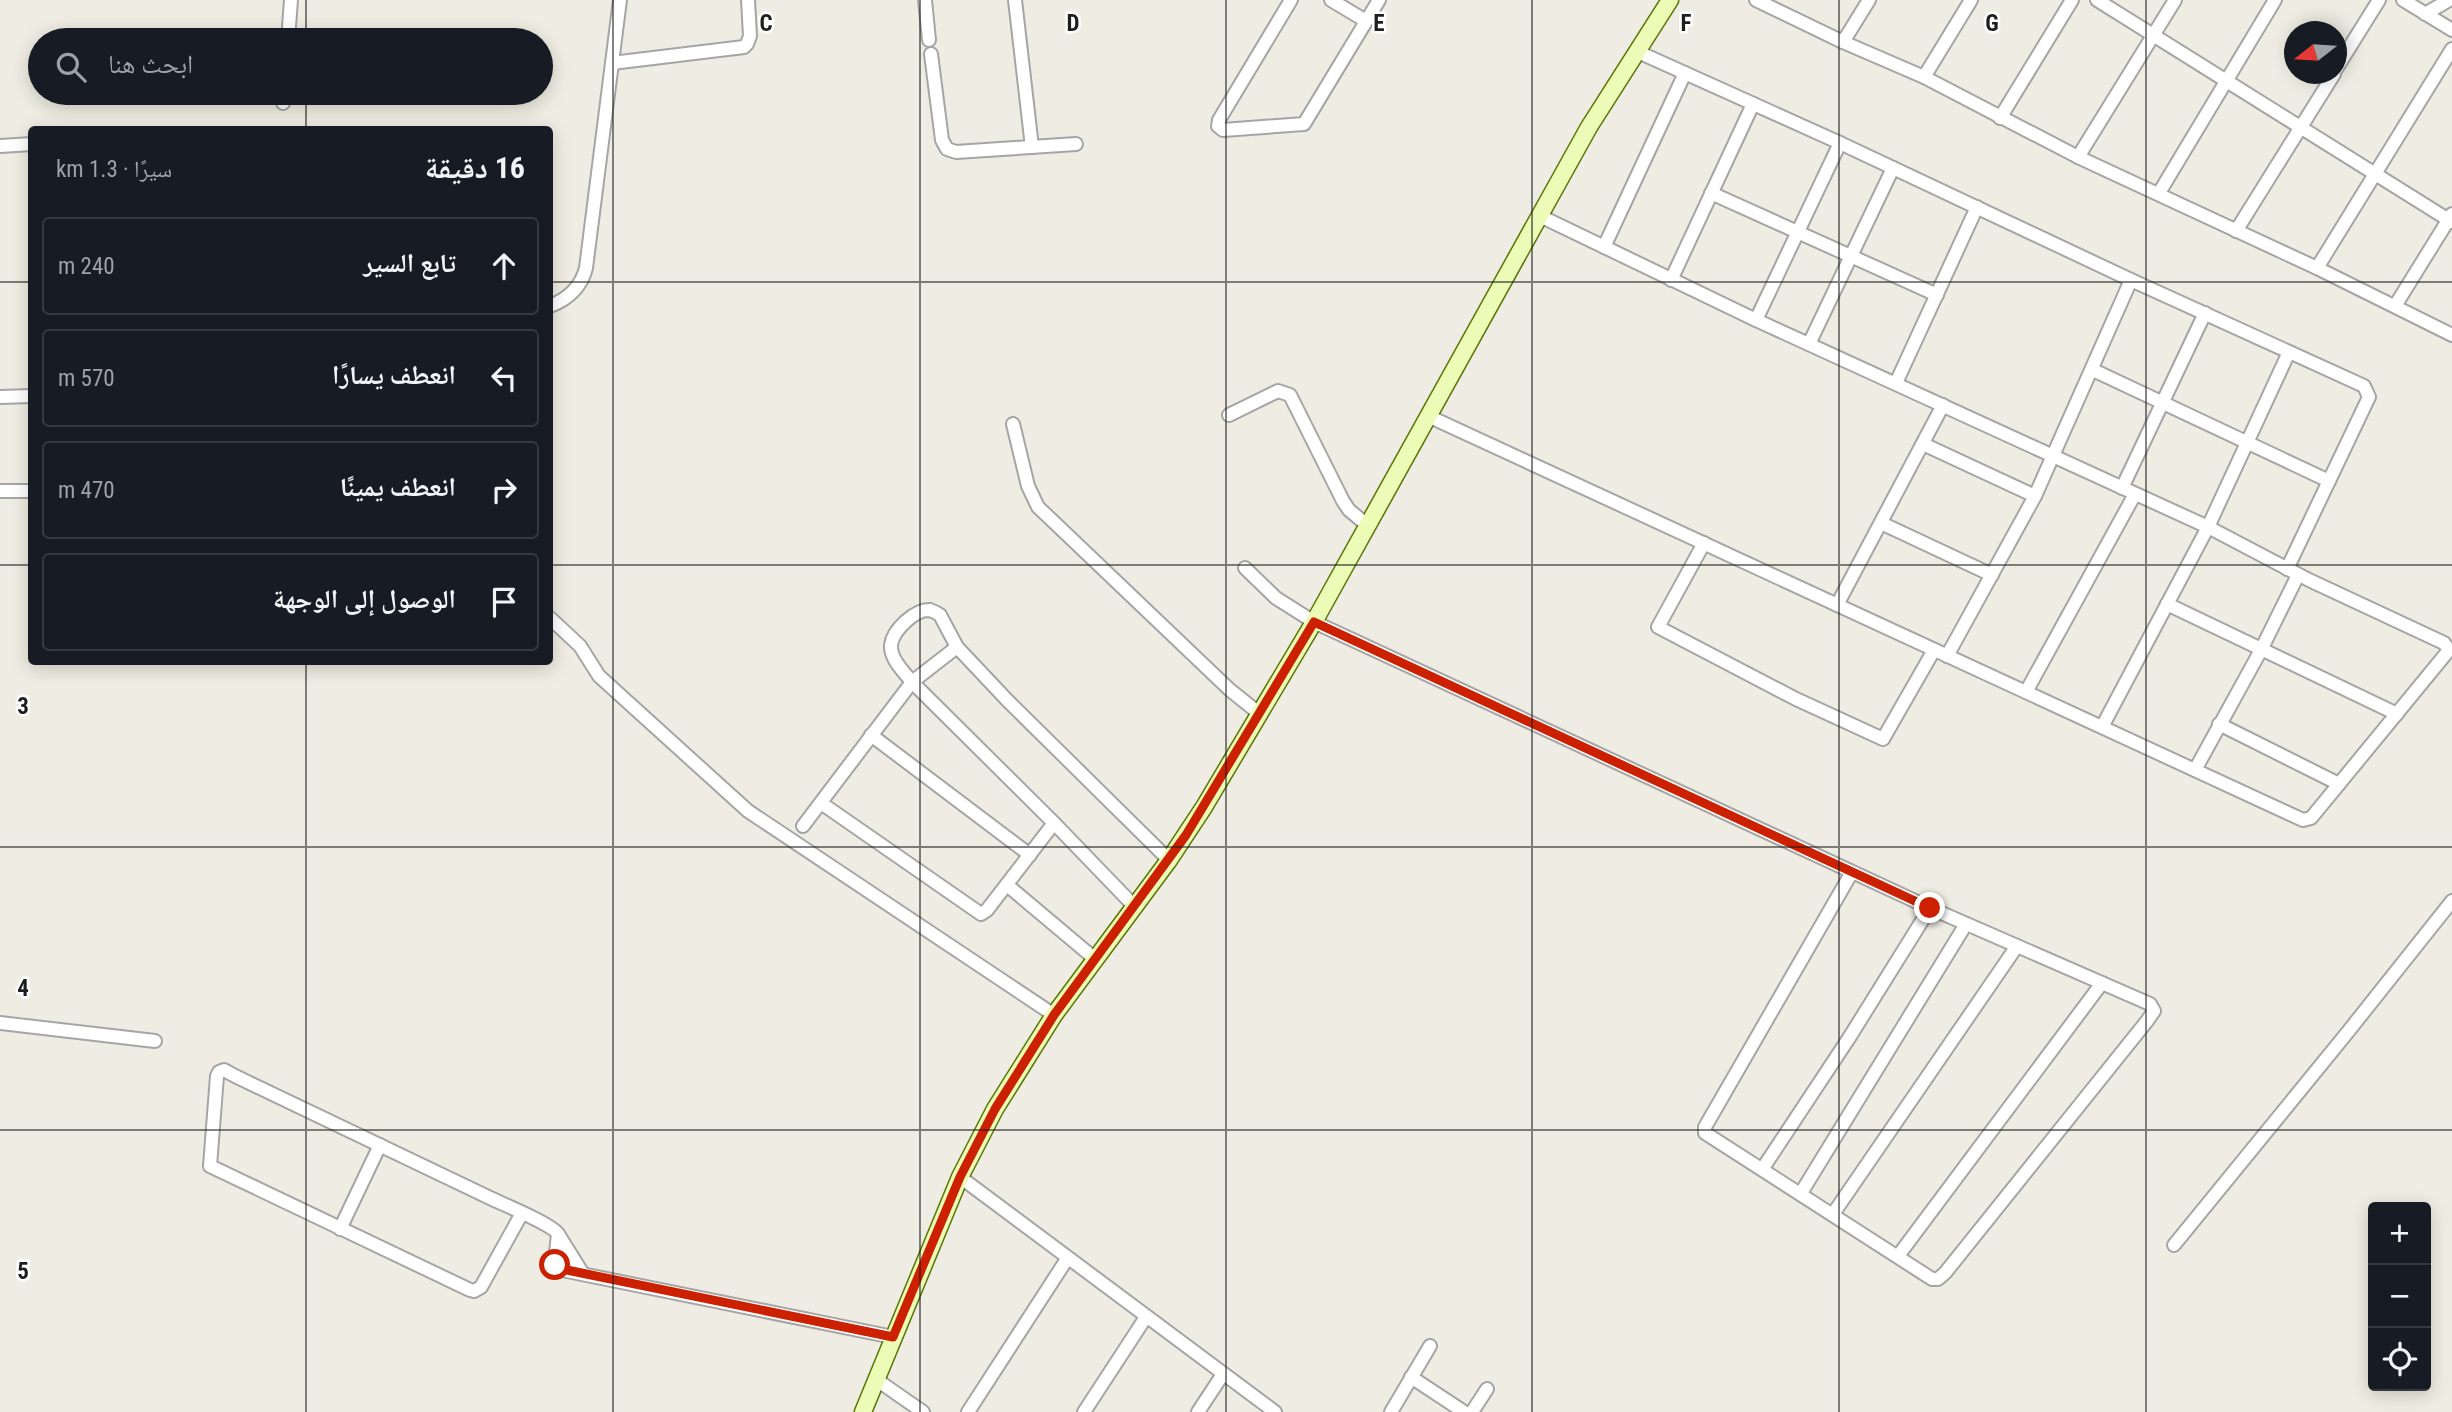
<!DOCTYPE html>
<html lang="ar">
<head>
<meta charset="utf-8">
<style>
  :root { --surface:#171b24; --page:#242831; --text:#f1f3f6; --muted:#9ea1a6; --line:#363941 }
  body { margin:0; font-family:"Roboto Condensed","Noto Naskh Arabic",sans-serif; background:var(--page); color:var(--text); direction:rtl }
  .controls { position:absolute; right:21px; bottom:21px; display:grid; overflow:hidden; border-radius:7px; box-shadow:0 4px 18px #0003 }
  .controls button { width:63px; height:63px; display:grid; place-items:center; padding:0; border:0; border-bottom:2px solid var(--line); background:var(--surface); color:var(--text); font:35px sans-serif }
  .compass { position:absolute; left:2284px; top:21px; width:63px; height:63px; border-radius:50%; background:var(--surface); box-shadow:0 4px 18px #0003; rotate:253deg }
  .stop { position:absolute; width:21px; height:21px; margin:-16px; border:5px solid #cb2100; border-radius:50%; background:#fff }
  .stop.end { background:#cb2100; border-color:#fff; box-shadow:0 2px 7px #0008 }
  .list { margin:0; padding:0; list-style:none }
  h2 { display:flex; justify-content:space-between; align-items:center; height:91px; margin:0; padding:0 28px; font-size:30px }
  h2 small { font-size:23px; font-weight:400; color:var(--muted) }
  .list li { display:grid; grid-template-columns:46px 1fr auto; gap:21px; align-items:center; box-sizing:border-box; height:98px; margin:0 14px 14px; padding:0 14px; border:2px solid var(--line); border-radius:7px }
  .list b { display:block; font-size:26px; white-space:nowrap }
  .list em { font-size:23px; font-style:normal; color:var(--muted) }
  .icon { flex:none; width:38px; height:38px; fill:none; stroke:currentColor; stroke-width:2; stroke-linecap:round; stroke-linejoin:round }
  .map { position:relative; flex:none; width:2452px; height:1412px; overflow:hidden; direction:ltr }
  .search { position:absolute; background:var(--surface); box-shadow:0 4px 18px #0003; left:28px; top:28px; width:525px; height:77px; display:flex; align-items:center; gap:18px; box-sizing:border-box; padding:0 24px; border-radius:38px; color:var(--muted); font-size:26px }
  .panel { position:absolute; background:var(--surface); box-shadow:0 4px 18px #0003; left:28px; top:126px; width:525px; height:539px; border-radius:7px; direction:rtl }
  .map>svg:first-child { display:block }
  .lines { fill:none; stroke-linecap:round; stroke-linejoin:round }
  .minor-casing { stroke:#a5a5a5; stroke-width:16 }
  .secondary-casing { stroke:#577603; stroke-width:19 }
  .minor { stroke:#fff; stroke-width:12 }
  .secondary { stroke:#ecfbb6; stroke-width:16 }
  .route { stroke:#cb2100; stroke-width:9 }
  .grid { fill:none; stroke:#1e1e1e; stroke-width:2; stroke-opacity:0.55 }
  .grid-label { font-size:23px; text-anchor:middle; font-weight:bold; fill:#1e1e1e; stroke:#fff; stroke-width:5; stroke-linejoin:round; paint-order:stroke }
</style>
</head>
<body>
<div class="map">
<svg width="2452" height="1412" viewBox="0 0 2452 1412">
  <rect width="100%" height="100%" fill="#efede3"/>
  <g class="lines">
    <defs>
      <g id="minor">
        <path d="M925 0 929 40"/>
        <path d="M1015 0 1032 147"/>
        <path d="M1291 0 1219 120 1218 126 1223 130 1304 124 1379 0"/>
        <path d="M1331 0 1366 21"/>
        <path d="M1756 0 1843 42 1924 77 2078 157 2317 268 2452 335"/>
        <path d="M2097 0 2452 222"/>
        <path d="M2403 0 2452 30"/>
        <path d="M2425 14 2449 0"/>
        <path d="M288 40 291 0"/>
        <path d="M1843 42 1869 0"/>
        <path d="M1636 51 1840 143 2131 280 2364 386 2369 397 2287 569"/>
        <path d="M931 54 942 140 947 149 956 152 1076 144"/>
        <path d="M612 63 744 47 747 44 750 36 748 0"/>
        <path d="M2336 69 2379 0"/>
        <path d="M1924 77 1971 0"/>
        <path d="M283 103 284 93"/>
        <path d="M2000 118 2072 0"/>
        <path d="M0 146 32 144"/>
        <path d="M2078 157 2175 0"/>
        <path d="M1711 193 1937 295"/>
        <path d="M2159 193 2275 0"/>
        <path d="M2236 231 2334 74"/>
        <path d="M1604 247 1685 73"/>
        <path d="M2317 268 2452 49"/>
        <path d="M1671 280 1753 104"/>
        <path d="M550 306C568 299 581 288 586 268L620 0"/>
        <path d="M2395 306 2452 214"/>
        <path d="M1756 320 1840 143"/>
        <path d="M1809 344 1893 168"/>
        <path d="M2093 370 2329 481"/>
        <path d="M1896 383 1977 207"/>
        <path d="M0 397 32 396"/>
        <path d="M1229 415 1278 391 1290 395 1343 501 1349 510 1367 525"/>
        <path d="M1428 416 2303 820 2311 818 2316 812 2449 650 2444 643 2309 580 2208 527 1756 320 1540 216"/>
        <path d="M1013 424 1028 486 1038 507 1230 690 1260 714"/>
        <path d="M1923 444 2035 496"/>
        <path d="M2122 488 2205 313"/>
        <path d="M0 491H32"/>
        <path d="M1881 523 1992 575"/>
        <path d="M1704 543 1658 627 1796 699 1883 739 1934 650"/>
        <path d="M1245 568 1276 598 1314 622 1930 908 2150 1004 2154 1011 2147 1021 1945 1273 1938 1279H1932L1705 1133V1127L1852 872"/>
        <path d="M2167 604 2397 714"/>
        <path d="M1837 605 1943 405"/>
        <path d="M550 618 580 646 599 676 748 811 1054 1015"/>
        <path d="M1947 656 2035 496 2131 280"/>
        <path d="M2026 692 2135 494"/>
        <path d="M2219 724 2339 784"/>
        <path d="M2102 727 2208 527 2289 352"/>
        <path d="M871 735 1030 855"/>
        <path d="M2195 770 2261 650 2298 575"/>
        <path d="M821 803 981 914 987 910 1054 823"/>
        <path d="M803 826 912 682 957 647"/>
        <path d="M1007 885 1095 959"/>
        <path d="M1135 907 1054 823 912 682C904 672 890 659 891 645 893 630 915 609 930 610 933 611 937 613 940 615L957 647 1007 700 1169 860"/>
        <path d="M0 1023 155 1041"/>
        <path d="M1763 1168 1849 1038 1930 908"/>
        <path d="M960 1177 1275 1412"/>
        <path d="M1801 1193 1966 924"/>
        <path d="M522 1213 481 1287 474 1291 470 1290 210 1166 217 1076 219 1072 224 1070 235 1076C319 1116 404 1157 488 1197 502 1204 552 1224 558 1234L555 1262 562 1270 893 1337"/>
        <path d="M1833 1214 2017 946"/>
        <path d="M340 1229 380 1145"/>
        <path d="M558 1234 583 1274"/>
        <path d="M2174 1245 2347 1033 2452 901"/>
        <path d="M1898 1256 2102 983"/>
        <path d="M1411 1377 1464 1412"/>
        <path d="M877 1380 923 1412"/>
        <path d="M968 1412 1067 1259"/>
        <path d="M1084 1412 1146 1317"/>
        <path d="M1198 1412 1223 1374"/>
        <path d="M1391 1412 1430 1346"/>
        <path d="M1472 1412 1487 1389"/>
      </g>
      <path id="secondary" d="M863 1412 960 1177 995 1109 1054 1015 1169 860 1204 807 1314 622 1589 127 1670 0"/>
    </defs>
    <!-- minor casing -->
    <use href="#minor" class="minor-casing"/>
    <!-- secondary casing -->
    <use href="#secondary" class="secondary-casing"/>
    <!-- minor -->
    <use href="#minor" class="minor"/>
    <!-- secondary -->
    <use href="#secondary" class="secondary"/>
  </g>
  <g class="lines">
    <!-- route -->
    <path class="route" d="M555 1265 562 1269 893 1337 960 1177 995 1109 1054 1015 1186 835 1314 622 1930 908"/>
  </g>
  <!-- grid -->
  <path class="grid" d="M306 0V40M613 0V1412M920 0V1412M1226 0V1412M1532 0V1412M1839 0V1412M2146 0V1412M306 93V130M0 282H32M550 282H2452M0 565H32M550 565H2452M306 662V1412M0 847H2452M0 1130H2452"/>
  <g class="grid-label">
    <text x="766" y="31">C</text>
    <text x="1073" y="31">D</text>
    <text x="1379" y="31">E</text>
    <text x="1686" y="31">F</text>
    <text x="1992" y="31">G</text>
    <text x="23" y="714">3</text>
    <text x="23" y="996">4</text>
    <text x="23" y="1279">5</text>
  </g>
</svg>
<div class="controls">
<button>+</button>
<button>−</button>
<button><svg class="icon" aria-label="locate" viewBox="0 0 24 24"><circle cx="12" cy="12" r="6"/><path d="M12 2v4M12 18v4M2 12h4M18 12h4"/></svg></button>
</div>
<svg class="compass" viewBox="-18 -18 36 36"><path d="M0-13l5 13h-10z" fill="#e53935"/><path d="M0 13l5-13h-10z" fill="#9ea1a6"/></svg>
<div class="stop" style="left:555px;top:1265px"></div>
<div class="stop end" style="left:1930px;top:908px"></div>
<div class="search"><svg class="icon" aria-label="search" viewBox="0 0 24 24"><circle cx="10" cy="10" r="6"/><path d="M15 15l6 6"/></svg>ابحث هنا</div>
<section class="panel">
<h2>16 دقيقة<small>سيرًا · 1.3 km</small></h2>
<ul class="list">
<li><svg class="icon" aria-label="ahead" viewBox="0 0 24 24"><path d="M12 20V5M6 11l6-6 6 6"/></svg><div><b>تابع السير</b></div><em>240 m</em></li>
<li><svg class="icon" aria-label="left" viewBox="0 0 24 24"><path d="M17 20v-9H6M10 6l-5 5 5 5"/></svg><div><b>انعطف يسارًا</b></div><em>570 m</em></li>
<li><svg class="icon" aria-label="right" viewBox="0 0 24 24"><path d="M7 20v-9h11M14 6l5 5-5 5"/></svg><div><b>انعطف يمينًا</b></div><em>470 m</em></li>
<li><svg class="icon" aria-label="arrive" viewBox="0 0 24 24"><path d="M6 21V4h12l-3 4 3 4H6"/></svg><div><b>الوصول إلى الوجهة</b></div></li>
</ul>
</section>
</div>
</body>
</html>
